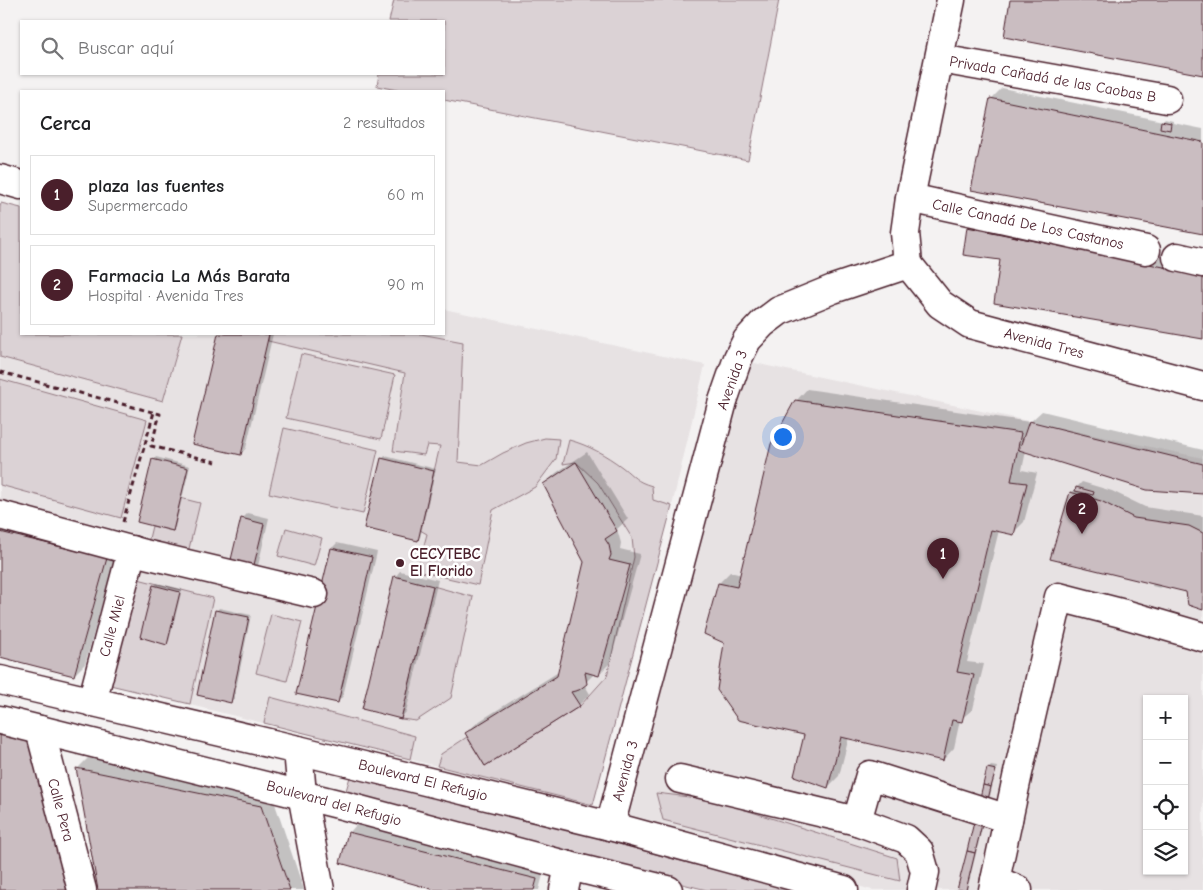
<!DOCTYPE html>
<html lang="es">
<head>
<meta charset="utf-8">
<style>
  :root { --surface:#fff; --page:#f6f6f6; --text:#202124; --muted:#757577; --line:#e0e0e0; --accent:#4a1f2b }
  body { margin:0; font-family:"Comic Neue",sans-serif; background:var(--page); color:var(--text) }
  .controls { position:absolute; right:15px; bottom:15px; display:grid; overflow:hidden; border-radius:0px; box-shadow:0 1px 4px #0004 }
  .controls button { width:45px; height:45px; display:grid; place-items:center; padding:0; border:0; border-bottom:1px solid var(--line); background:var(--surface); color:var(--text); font:25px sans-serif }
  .you { position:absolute; left:782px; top:436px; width:18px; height:18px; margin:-12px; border:4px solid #fff; border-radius:50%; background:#1a73e8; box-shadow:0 0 0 8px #1a73e833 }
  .badge { display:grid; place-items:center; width:32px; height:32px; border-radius:50%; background:var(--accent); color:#fff; font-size:16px; font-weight:700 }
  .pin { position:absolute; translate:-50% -41px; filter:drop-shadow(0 1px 2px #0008) }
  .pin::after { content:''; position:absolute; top:26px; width:18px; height:15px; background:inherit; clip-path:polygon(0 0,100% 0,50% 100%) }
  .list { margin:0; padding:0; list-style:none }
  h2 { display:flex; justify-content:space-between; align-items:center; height:65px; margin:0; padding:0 20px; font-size:21px }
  h2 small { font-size:16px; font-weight:400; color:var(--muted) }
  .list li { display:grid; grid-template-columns:32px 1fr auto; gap:15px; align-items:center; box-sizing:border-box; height:80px; margin:0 10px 10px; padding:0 10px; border:1px solid var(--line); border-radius:0px }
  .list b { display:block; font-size:19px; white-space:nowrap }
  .list p { margin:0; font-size:16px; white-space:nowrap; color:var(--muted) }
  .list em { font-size:16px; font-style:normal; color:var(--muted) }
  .icon { flex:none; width:28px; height:28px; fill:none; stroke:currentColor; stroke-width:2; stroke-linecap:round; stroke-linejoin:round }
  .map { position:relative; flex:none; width:1203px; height:890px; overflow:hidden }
  .search { position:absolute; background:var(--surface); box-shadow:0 1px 4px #0004; left:20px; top:20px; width:425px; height:55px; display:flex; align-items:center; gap:12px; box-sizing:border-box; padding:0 18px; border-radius:0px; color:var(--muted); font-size:19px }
  .panel { position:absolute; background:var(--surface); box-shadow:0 1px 4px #0004; left:20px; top:90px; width:425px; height:245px; border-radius:0px }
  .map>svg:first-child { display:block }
  .built { fill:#e7e2e3; fill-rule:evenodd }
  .green { fill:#dbd2d5; stroke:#927880 }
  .shadow { fill:#0003 }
  .building { fill:#cabdc1; stroke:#4a1f2b }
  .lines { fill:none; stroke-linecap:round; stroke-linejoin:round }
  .minor-casing { stroke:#4a1f2b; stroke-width:31 }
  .major-casing { stroke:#4a1f2b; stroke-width:31 }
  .path { stroke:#4a1f2b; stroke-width:3; stroke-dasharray:5 4; stroke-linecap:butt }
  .minor { stroke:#fff; stroke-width:28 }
  .major { stroke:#fff; stroke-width:28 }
  .poi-dot { fill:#4a1f2b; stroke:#fff; stroke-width:2 }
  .labels { text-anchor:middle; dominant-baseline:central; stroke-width:5; stroke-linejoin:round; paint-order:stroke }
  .street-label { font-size:15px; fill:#4a1f2b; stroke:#fff }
  .poi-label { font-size:15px; font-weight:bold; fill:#4a1f2b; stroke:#fff; text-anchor:start }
</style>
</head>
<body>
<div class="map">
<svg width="1203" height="890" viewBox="0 0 1203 890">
  <rect width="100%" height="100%" fill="#f4f2f2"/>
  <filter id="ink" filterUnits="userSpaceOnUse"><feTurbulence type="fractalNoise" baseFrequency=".02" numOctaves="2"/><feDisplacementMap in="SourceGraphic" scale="10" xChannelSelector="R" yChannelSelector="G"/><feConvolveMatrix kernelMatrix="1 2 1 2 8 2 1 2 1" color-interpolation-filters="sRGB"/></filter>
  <g filter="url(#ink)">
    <!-- built -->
    <g class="built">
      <path d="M444 309 705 365 672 506 593 805 110 685 150 538 0 500V357L163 401 182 334H444Z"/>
      <path d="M740 360 1203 458V890H872L620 816ZM1147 699H1184V871H1147Z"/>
    </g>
    <!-- green -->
    <g class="green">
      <path d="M394 0H779L748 160 444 100V91H402L377 86 379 74H444V21H389Z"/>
      <path d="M1 203 21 208V334H182L163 401 0 357V208Z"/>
      <path d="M269 334H421L463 342 458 462 482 465 503 453 526 443 545 438 559 439 556 459 535 487 493 510 478 585 417 571 427 534 420 530 440 446 427 445 424 455 393 451 405 373 268 341Z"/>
      <path d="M301 354 395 375 381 439 286 418Z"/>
      <path d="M0 379 147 420 121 518 0 485Z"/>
      <path d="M284 428 378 450 363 514 269 493Z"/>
      <path d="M569 440C588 445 606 455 622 467 635 477 635 481 652 486L653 500 672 506 593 805 437 766 441 754 467 737 485 766 580 706 607 676 634 557 632 538 598 483 576 462 563 464Z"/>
      <path d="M180 498 200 503 187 557 147 547 152 526 173 531Z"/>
      <path d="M286 528 322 538 314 566 278 556Z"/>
      <path d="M138 579 213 598 190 704 110 685Z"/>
      <path d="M433 586 473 597 451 698 416 721 401 719Z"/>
      <path d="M271 614 302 622 287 681 256 673Z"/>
      <path d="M270 697 415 736 410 759 264 723Z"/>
      <path d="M352 770 688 863 800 890H707L343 801Z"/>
      <path d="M656 793 714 800 897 858 900 881 663 820Z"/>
    </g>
    <!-- shadow -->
    <g class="shadow">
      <path d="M1002 88 1163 121 1165 119 1173 121V123L1203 129V233L991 99Z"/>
      <path d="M979 216 1203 262V338L968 227Z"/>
      <path d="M219 334H273L246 448 241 454 194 443Z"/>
      <path d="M807 389 1030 422 1042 411 1203 450V493L1026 451 1022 470 1037 473 1024 522 1013 533 999 530 967 662 984 664 973 709 960 720 954 748 943 760 849 737 839 776 828 787 805 735 726 642 719 583 730 572 742 575 796 401Z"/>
      <path d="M587 452 628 519 617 529 621 543 620 549 640 554 610 663 599 674 595 673 584 684 590 694 579 705 466 733 478 722 560 671 585 562 544 484 556 473Z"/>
      <path d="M385 456 436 469 420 537 417 540 382 459Z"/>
      <path d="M156 457 190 466 175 527 172 530 154 460Z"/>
      <path d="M1082 482 1112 491 1145 507 1203 516V609L1187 591 1163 585 1160 588 1152 586 1153 583 1071 493Z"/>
      <path d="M248 513 269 518 258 566 252 572 242 519Z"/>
      <path d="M0 519 118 547 85 664 74 675 0 656Z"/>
      <path d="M337 543 377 552 343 696 338 702 298 693 332 548Z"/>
      <path d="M400 571 438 580 406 712 401 718 395 577Z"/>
      <path d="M157 583 182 589 169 641 166 644 154 586Z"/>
      <path d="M219 608 251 615 234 699 231 701 216 611Z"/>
      <path d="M88 758 272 795 304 890H100L77 769Z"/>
      <path d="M991 766 997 767 967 890H958L988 769Z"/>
      <path d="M357 824 544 871 539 890H439L349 833Z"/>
    </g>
    <!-- building -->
    <g class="building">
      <path d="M1010 0H1203V75L1004 37Z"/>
      <path d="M990 98 1203 142V234L971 190Z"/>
      <path d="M1161 121 1171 123 1170 130 1160 128Z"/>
      <path d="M967 227 1203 275V339L994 303 1000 260 963 255Z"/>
      <path d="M218 334H269L241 455 192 444Z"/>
      <path d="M795 400 1021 433 1011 481 1027 483 1014 535 991 530 957 672 974 675 962 722 952 720 943 761 841 737 828 788 794 776 804 735 738 720 717 690 724 643 704 634 718 583 737 587 771 444Z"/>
      <path d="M1029 421 1203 464V494L1147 490 1019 450Z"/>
      <path d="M381 458 434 471 418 541 364 528Z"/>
      <path d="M152 459 188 468 173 531 137 522Z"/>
      <path d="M576 462 617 531 605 539 609 545 611 555 609 560 630 565 599 676 585 672 587 684 579 690 571 692 580 706 485 766 465 733 557 676 584 562 543 484Z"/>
      <path d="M1076 487 1094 492 1093 495 1075 491Z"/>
      <path d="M1070 492 1101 501 1134 518 1189 526 1203 533V610L1188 605 1186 592 1050 559Z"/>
      <path d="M241 518 264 524 252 573 229 568Z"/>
      <path d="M0 532 107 558 74 676 0 657Z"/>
      <path d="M331 548 372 557 338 703 296 694Z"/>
      <path d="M394 576 433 586 401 719 362 709Z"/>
      <path d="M153 585 180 592 167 645 140 637Z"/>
      <path d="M215 610 249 617 231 703 197 695Z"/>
      <path d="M0 729 27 735 69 890H0Z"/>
      <path d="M76 768 261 806 290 890H98Z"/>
      <path d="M987 768 996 770 991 787 983 785Z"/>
      <path d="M983 785 991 787 975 853 967 851Z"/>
      <path d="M348 832 537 879 534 890H435L340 863Z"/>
      <path d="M967 851 975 853 966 890H957Z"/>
    </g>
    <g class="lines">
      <defs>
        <g id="minor">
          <path d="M940 59 1167 99"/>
          <path d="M0 179 21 185"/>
          <path d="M910 198 1146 250"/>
          <path d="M1177 257 1203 263"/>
          <path d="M908 264 940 304 970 324 1203 386"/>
          <path d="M908 264 905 233 910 198 951 0"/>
          <path d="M0 515 145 554 314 594"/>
          <path d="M92 702 132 550"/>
          <path d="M40 730 82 890"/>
          <path d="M298 750 302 794 320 890"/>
          <path d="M680 779 857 821 906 839 919 851 925 872 921 890"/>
          <path d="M857 821 870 775 1008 819"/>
          <path d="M610 826 723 401 738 358 747 340 763 323 779 311 833 289 908 264"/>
          <path d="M995 880 1018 890"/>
          <path d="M564 890 569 866"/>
          <path d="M993 890 1018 773 1059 597 1121 613 1203 637"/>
        </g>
        <g id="major">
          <path d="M0 680 298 750 610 826 844 890"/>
          <path d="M0 720 338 804 569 866 668 890"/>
        </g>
      </defs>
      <!-- minor casing -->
      <use href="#minor" class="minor-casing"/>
      <!-- major casing -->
      <use href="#major" class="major-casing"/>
      <!-- path -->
      <g class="path">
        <path d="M0 372 160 414 151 446 216 462"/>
        <path d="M123 522 154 412"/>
      </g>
      <!-- minor -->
      <use href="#minor" class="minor"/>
      <!-- major -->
      <use href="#major" class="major"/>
    </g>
  </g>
  <!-- markers -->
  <circle class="poi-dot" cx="400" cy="563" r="5"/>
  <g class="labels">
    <!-- street labels -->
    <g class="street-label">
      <text transform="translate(1053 79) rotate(10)">Privada Cañadá de las Caobas B</text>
      <text transform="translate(1028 224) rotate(12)">Calle Canadá De Los Castanos</text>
      <text transform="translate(1044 343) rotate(15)">Avenida Tres</text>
      <text transform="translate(732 380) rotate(-70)">Avenida 3</text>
      <text transform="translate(112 626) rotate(-75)">Calle Miel</text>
      <text transform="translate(625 771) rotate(-75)">Avenida 3</text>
      <text transform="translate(423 780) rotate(14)">Boulevard El Refugio</text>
      <text transform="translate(334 803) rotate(15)">Boulevard del Refugio</text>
      <text transform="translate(61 810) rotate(75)">Calle Pera</text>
    </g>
    <!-- poi labels -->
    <g class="poi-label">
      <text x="410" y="554">CECYTEBC<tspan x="410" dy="17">El Florido</tspan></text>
    </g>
  </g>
</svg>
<div class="controls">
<button>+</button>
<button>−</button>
<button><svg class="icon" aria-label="locate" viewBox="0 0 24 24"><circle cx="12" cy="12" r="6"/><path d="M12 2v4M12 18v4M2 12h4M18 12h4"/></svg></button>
<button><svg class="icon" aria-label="layers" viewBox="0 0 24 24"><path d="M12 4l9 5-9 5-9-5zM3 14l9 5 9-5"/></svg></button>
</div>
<div class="you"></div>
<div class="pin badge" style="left:943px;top:579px">1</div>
<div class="pin badge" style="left:1082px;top:534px">2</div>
<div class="search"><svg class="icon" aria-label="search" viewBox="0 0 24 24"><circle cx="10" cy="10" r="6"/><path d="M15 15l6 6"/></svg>Buscar aquí</div>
<section class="panel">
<h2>Cerca<small>2 resultados</small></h2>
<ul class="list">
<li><span class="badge">1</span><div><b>plaza las fuentes</b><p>Supermercado</p></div><em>60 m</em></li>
<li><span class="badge">2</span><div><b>Farmacia La Más Barata</b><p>Hospital · Avenida Tres</p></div><em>90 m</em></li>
</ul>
</section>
</div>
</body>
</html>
